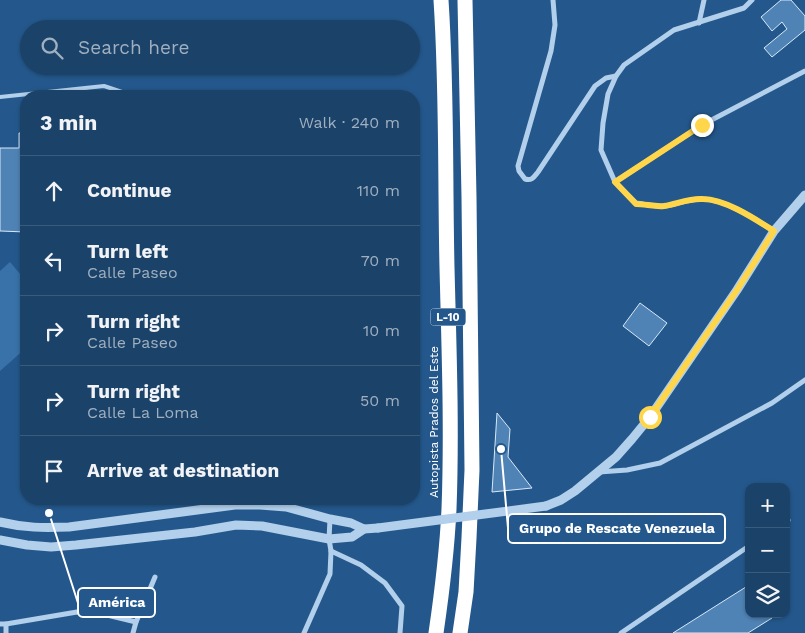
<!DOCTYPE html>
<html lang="en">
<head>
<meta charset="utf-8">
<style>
  :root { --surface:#1b4269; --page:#24496f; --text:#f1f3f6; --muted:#a0b0c0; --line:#395b7d }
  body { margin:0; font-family:"Work Sans",sans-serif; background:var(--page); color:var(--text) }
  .controls { position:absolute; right:15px; bottom:15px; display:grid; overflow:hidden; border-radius:10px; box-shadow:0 1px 4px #0004 }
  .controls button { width:45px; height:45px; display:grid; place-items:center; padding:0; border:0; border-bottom:1px solid var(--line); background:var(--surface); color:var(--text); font:25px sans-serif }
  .stop { position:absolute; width:15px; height:15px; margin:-11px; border:4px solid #ffd54a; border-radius:50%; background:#fff }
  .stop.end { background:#ffd54a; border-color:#fff; box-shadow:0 1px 5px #0008 }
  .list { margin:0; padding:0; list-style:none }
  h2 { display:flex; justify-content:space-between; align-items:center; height:65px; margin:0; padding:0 20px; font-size:21px }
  h2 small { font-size:16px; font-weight:400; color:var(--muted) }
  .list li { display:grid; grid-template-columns:32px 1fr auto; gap:15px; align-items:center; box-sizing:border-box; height:70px; padding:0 20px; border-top:1px solid var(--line) }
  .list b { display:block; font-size:19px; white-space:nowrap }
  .list p { margin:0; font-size:16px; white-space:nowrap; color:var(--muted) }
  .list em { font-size:16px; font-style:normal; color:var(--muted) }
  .icon { flex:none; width:28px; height:28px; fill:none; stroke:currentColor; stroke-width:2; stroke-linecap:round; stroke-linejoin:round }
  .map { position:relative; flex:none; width:805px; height:633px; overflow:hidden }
  .search { position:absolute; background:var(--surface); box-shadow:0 1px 4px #0004; left:20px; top:20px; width:400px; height:55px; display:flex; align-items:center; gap:12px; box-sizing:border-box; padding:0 18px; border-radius:28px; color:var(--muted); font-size:19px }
  .panel { position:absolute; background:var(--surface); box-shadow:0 1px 4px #0004; left:20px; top:90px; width:400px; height:415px; border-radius:20px }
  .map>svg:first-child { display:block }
  .green { fill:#3872a9 }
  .building { fill:#5083b5; stroke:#d7e8f8 }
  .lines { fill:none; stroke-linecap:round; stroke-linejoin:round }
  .service { stroke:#b2cfeb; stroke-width:4 }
  .minor { stroke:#b2cfeb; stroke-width:5 }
  .tertiary { stroke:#b2cfeb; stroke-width:9 }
  .motorway { stroke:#fff; stroke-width:15 }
  .tertiary-bridge { stroke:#b2cfeb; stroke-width:9 }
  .route { stroke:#ffd54a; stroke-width:6 }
  .labels { text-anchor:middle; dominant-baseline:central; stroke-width:4; stroke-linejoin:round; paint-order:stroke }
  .shield { fill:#24588c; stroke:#bdcddc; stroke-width:1 }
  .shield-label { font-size:11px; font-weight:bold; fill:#fff }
  .street-label { font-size:12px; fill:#fff; stroke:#24588c }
  .leader { fill:none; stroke:#fff; stroke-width:2 }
  .callout-dot { fill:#fff; stroke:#24588c; stroke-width:2 }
  .callout { fill:#24588c; stroke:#fff; stroke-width:2 }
  .callout-label { font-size:14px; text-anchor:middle; font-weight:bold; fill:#fff }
</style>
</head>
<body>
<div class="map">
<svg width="805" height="633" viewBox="0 0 805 633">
  <rect width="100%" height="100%" fill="#24588c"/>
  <!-- green -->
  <path class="green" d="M10 262 26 281V348L0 371V271Z"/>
  <!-- building -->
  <g class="building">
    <path d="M781 0H791L805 16V30L772 57 764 48 787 29 782 22 772 31 761 17Z"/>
    <path d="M19 133H26V232L0 231V148H19Z"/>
    <path d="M640 303 667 323 649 346 623 326Z"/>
    <path d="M497 413 510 429 508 457 532 488 492 492Z"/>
    <path d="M749 585V614H769L772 618 748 633H673Z"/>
  </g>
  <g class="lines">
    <!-- service -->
    <g class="service">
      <path d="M0 97 104 86 134 96"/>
      <path d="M414 211 418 242 414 262"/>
    </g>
    <!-- minor -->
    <g class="minor">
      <path d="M553 0 555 25 551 51 518 166 519 171 525 179C532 181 534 177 538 172L595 86 606 78 616 76"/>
      <path d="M752 0 744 8 674 30 624 65 616 76 608 94 603 123 601 150 615 182 636 203C645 204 655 207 664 206 677 205 689 198 703 199 725 199 755 219 774 231"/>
      <path d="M699 23 704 0"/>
      <path d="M615 182 702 125 805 71"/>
      <path d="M599 472 627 470 660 463 772 403 805 380"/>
      <path d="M786 521 788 520"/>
      <path d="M331 551 361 565 385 583 402 606 400 633"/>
      <path d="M0 624H6L77 612 103 614 136 622"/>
      <path d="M6 633V624"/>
      <path d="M133 633 136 622 155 577"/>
      <path d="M304 633 330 574 331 551 329 539 330 519"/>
      <path d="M621 633 749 546"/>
    </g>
    <!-- tertiary -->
    <g class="tertiary">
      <path d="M546 506 561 500 575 491 616 457 632 439 650 417 737 290 774 231 805 195"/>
      <path d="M0 522C25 528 43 528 69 527L235 505H260L286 507 330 519 351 523 364 529"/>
      <path d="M0 540 27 545 51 547 76 545 195 532 236 525 262 526 329 539 352 537 364 529 378 528"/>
    </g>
    <!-- motorway -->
    <g class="motorway">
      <path d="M436 633C442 592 447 551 449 509 452 429 449 348 447 268 445 179 447 89 441 0"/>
      <path d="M460 633 466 592 469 538 472 470 469 197 465 0"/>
    </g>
    <!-- tertiary-bridge -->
    <path class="tertiary-bridge" d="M378 528 546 506"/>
  </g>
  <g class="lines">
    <!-- route -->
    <path class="route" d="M650 417 737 290 774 231C755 219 725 199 703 199 689 198 677 204 664 206 655 207 645 204 636 204L615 182 702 125"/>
  </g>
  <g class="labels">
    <!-- shield labels -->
    <rect class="shield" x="430.5" y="308.5" width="35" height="17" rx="4"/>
    <g class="shield-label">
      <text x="448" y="317">L-10</text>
    </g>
    <!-- street labels -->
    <g class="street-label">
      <text transform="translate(434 422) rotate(-90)">Autopista Prados del Este</text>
    </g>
  </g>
  <!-- callouts -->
  <path class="leader" d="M501 449L508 528M49 513L78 603"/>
  <g class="callout-dot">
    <circle cx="501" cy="449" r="5"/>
    <circle cx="49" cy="513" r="5"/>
  </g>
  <g class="callout">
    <rect x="508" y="514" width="217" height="29" rx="5"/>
    <rect x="78" y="588" width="77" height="29" rx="5"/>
  </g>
  <g class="callout-label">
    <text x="617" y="533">Grupo de Rescate Venezuela</text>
    <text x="117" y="607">América</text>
  </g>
</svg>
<div class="controls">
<button>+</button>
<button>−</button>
<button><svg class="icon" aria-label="layers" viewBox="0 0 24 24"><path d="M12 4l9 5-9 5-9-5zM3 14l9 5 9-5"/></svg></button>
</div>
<div class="stop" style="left:650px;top:417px"></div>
<div class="stop end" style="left:702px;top:125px"></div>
<div class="search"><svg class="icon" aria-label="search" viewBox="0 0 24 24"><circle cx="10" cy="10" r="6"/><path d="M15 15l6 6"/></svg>Search here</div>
<section class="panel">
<h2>3 min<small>Walk · 240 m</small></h2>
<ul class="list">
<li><svg class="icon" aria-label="ahead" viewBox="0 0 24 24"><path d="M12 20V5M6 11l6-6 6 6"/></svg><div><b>Continue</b></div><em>110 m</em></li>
<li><svg class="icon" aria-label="left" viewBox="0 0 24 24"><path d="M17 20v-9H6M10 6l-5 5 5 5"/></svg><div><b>Turn left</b><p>Calle Paseo</p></div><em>70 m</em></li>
<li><svg class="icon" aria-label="right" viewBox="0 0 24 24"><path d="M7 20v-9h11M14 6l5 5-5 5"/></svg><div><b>Turn right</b><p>Calle Paseo</p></div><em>10 m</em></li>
<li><svg class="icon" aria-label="right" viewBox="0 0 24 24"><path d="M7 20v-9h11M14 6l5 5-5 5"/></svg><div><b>Turn right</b><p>Calle La Loma</p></div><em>50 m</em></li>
<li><svg class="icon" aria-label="arrive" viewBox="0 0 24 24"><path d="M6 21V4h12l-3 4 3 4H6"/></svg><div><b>Arrive at destination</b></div></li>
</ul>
</section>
</div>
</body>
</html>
